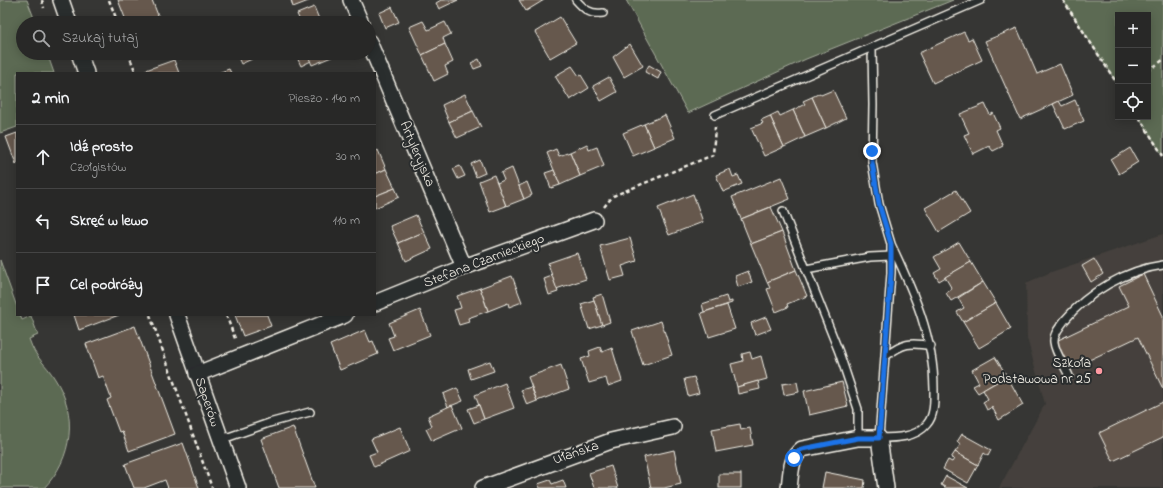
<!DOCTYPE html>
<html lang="pl">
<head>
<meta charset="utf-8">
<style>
  :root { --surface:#282827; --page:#30302f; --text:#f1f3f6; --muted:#a5a6a7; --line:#444 }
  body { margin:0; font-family:"Indie Flower",sans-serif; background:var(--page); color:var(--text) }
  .controls { position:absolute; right:12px; top:12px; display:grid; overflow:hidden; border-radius:0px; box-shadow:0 2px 10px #0003 }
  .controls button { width:36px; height:36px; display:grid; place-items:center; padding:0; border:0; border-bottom:1px solid var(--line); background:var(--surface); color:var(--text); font:20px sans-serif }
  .stop { position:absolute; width:12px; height:12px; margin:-9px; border:3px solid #1a73e8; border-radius:50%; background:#fff }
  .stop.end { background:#1a73e8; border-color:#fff; box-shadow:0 1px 4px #0008 }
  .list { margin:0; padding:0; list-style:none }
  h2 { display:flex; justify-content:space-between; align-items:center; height:52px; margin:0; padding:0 16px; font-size:17px }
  h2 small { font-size:13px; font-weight:400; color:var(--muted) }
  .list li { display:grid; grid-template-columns:26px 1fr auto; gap:12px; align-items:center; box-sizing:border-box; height:64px; padding:0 16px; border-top:1px solid var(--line) }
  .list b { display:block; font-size:15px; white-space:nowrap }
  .list p { margin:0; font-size:13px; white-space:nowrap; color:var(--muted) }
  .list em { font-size:13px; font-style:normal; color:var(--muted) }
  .icon { flex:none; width:22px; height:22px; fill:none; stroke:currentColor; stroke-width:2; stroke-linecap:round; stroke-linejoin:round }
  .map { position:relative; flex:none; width:1163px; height:488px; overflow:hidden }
  .search { position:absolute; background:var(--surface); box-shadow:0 2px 10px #0003; left:16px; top:16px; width:360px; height:44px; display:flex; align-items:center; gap:10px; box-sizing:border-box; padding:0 14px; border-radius:22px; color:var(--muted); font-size:15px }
  .panel { position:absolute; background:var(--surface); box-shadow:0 2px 10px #0003; left:16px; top:72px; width:360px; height:244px; border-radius:0px }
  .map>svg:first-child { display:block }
  .built { fill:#44403c }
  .green { fill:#5c6b53; stroke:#a8ae9e }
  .building { fill:#66584d; stroke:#f4f1e8 }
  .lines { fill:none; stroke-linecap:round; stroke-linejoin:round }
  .service-casing { stroke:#f4f1e8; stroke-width:10 }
  .minor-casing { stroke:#f4f1e8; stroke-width:18 }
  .path { stroke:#f4f1e8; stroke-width:2.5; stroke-dasharray:4 3; stroke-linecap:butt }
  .service { stroke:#2a2d2e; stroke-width:7 }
  .minor { stroke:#2a2d2e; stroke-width:15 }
  .route { stroke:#1a73e8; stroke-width:5 }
  .poi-dot { fill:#ff9aa2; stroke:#2a2d2e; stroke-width:1.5 }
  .labels { text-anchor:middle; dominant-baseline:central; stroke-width:4; stroke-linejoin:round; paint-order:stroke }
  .street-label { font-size:14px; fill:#f4f1e8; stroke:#2a2d2e }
  .poi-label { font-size:14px; fill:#f4f1e8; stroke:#2a2d2e; text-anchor:end }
</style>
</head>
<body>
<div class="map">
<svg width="1163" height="488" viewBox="0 0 1163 488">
  <rect width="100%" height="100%" fill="#363634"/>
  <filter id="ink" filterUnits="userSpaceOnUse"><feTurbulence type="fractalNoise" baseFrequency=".025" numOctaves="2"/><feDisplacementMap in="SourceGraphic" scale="8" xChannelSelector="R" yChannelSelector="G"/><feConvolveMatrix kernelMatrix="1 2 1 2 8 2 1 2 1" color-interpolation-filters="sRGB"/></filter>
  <g filter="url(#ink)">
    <!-- built -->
    <path class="built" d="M1163 234V488H999L1045 404 1027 338 1026 283 1051 272Z"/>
    <!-- green -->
    <g class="green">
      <path d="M0 0H27L36 23H23V53H47L54 73H17V127L0 133Z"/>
      <path d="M626 0H953L806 59 688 113Z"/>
      <path d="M1063 0H1163V156L1139 117H1148V15H1118V85Z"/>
      <path d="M0 260 17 307V315H20L22 320 31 316 38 335 29 339C36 360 45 362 55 379 78 414 73 458 44 488H0Z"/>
    </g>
    <!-- building -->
    <g class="building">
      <path d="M118 0H152L161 23H127Z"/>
      <path d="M291 0H311L293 7Z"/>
      <path d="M441 0H458L439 9 436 3Z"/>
      <path d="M519 0H544L526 11Z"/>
      <path d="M314 7 319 19 310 23H301L297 14Z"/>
      <path d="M392 7 399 22 385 28 379 13Z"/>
      <path d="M560 17 576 43 550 58 535 32Z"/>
      <path d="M423 21 428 30 445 22 451 34 443 38 445 44 422 55 409 27Z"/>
      <path d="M1017 28 1037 74 1060 64 1073 95 1020 119 985 41Z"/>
      <path d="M964 32 968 40 972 38 982 60 933 83 919 53Z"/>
      <path d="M445 44 453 62 445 66 448 74 434 81 422 55Z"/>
      <path d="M630 44 643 66 624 77 613 57Z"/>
      <path d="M178 53H195L180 59Z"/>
      <path d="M236 53H250L252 59 241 64Z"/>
      <path d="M295 53H307L311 61 301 66Z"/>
      <path d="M307 53H333L334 56 312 65Z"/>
      <path d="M479 59 482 66 474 69 471 63Z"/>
      <path d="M174 60 179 73H147L146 70Z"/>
      <path d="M649 65 661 72 658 79 645 72Z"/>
      <path d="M572 66 579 76 581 75 589 88 570 100 555 76Z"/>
      <path d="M229 69 231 73H218Z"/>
      <path d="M609 77 617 92 601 101 593 86Z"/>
      <path d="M833 90 846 118 826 128 812 97 820 93 821 95Z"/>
      <path d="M465 94 473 111 449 122 442 105Z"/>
      <path d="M812 97 826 128 805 137 793 110 805 104 803 101Z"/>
      <path d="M1075 100 1084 121 1065 129 1053 104 1059 101 1062 106Z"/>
      <path d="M985 104 990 115 993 113 1000 128 996 130 1003 146 993 151 989 146 973 154 964 135 969 133 960 114Z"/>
      <path d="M793 110 805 137 784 147 770 116 778 112 780 116Z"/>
      <path d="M473 111 481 127 457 138 449 122Z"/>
      <path d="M665 115 675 138 654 147 644 124Z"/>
      <path d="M770 116 784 147 764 156 751 128 763 123 761 120Z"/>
      <path d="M644 124 654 147 633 156 623 133Z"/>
      <path d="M17 133V163L16 164 6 137Z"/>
      <path d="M587 144 589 150 597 147 604 166 580 176 570 152Z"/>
      <path d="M1130 148 1138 162 1119 174 1111 160Z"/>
      <path d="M556 149 559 156 570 152 580 176 560 185 547 153Z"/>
      <path d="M378 150 386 169 375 174V152Z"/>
      <path d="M480 160 485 173 476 177 471 164Z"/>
      <path d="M460 166 465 176 458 179 453 169Z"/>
      <path d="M512 168 524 199 506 206 497 183 504 180 501 173Z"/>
      <path d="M386 169 395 188 375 196V174Z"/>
      <path d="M730 169 733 177 738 175 742 184 723 192 716 175Z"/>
      <path d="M554 170 560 185 551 188 545 173Z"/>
      <path d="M494 175 506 206 490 212 479 181Z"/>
      <path d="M781 177 790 199 741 219 732 197Z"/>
      <path d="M527 182 532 195 524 199 519 186Z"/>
      <path d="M395 188 399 197 375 208V196Z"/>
      <path d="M956 190 970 213 939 232 925 208Z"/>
      <path d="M693 194 703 222 669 235 658 208Z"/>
      <path d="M771 207 782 232 751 244 741 219Z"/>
      <path d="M416 215 424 232 398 243 390 226Z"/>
      <path d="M424 232 432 249 406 261 398 243Z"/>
      <path d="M782 232 796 270 767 282 751 244Z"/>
      <path d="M630 238 637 261 622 266 625 276 610 280 600 246Z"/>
      <path d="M959 242 971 262 939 281 934 273 941 269 934 257Z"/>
      <path d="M577 253 586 279 556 289 548 263Z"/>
      <path d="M1094 259 1103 274 1091 282 1082 266Z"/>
      <path d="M971 262 983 282 951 301 946 293 952 289 945 277Z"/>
      <path d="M796 270 807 296 787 304 788 307 776 312 767 289 770 288 767 282Z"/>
      <path d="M748 271 752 282 738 287 735 276Z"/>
      <path d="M1143 274 1163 316V389L1138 337 1068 370 1054 342 1129 306 1119 286Z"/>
      <path d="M512 276 522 302 509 307 508 303 488 311 480 288Z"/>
      <path d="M552 276 558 292 549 295 544 279Z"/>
      <path d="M983 282 996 303 963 322 957 312 964 308 958 298Z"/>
      <path d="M480 288 488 311 468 318 469 322 459 325 454 310 461 308 457 296Z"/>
      <path d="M602 294 610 322 602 325 593 297Z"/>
      <path d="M726 296 728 302 732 301V303L704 312 702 304Z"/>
      <path d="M594 300 602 325 589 329 581 304Z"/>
      <path d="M996 303 1011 329 979 348 963 322Z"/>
      <path d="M727 305 735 329 709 337 701 313Z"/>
      <path d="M420 310 430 335 393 350 388 338 394 336 389 323Z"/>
      <path d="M74 315H119L79 330Z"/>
      <path d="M235 315H267L271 326 243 336Z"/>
      <path d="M766 317 771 329 755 335 751 323Z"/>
      <path d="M661 321 672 355 643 365 632 331Z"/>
      <path d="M135 326 175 434 129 451 122 431 119 432 107 400 111 398 103 376 98 378 86 344Z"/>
      <path d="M365 330 370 342 373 341 378 354 340 370 330 345Z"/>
      <path d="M600 347 602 352 612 348 622 381 608 386 606 378 589 383 581 359 590 356 589 351Z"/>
      <path d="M750 352 752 359 761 356 767 379 737 387 731 364 743 361 742 354Z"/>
      <path d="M995 357 1007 376 978 393 973 386 979 383 972 370Z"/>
      <path d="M490 361 494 371 471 379 468 369Z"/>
      <path d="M561 365 569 389 537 401 528 377Z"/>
      <path d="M1007 376 1023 405 999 420 992 407 987 410 983 402 988 399 983 390Z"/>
      <path d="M694 377 699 393 688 396 684 379Z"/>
      <path d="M758 381 760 389 738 394 737 387Z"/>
      <path d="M797 382 799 392 784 395 782 384Z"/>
      <path d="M842 382 848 406 809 415 804 391Z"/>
      <path d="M505 383 514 408 484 419 475 395Z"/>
      <path d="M531 387 537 401 527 405 521 390Z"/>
      <path d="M457 388 463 401 448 407 443 394Z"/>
      <path d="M1163 402V437L1113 461 1099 433Z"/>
      <path d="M452 405 462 428 432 441 426 429 432 426 428 416Z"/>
      <path d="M479 405 484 419 474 423 468 409Z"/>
      <path d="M740 424 741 430 750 428 753 445 716 452 712 429Z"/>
      <path d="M293 427 315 488H279L261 439Z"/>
      <path d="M400 427 410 451 374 467 369 455 377 452 371 439Z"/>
      <path d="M962 434 991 450 988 456 984 453 978 465 955 452 961 444 957 442Z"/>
      <path d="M183 443 199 488H168L165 480 144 488H134L125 464Z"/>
      <path d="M674 450 681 484 664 488H651L644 457Z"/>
      <path d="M955 452 978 465 968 483 943 469 948 460 952 462 954 459 951 458Z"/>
      <path d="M611 466 618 488H594L589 473Z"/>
      <path d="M825 472 865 480 864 488H822Z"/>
      <rect x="719" y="474" width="22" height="14"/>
      <path d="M946 476 968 488H944L945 487 941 485Z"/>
      <path d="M550 480 552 484 563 480 566 488H540L538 484Z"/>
    </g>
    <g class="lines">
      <defs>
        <g id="service">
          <path d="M576 0C584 9 590 15 603 13"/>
          <path d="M872 48 873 105 872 162 879 204 891 244V273L879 438C895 438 916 438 927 424 935 415 934 400 934 389 934 337 913 291 891 244"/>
          <path d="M715 115 981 0"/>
          <path d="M783 211 839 352 858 409V438"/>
          <path d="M806 269 870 257 891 256"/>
          <path d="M886 356C903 343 910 342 931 346"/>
          <path d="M1069 376C1065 366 1055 353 1054 342 1053 334 1060 327 1064 321 1088 292 1126 270 1163 265"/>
          <path d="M220 440 269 423 310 412"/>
        </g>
        <g id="minor">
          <path d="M61 0 69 23"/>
          <path d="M351 0 361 23"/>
          <path d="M369 42 464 267"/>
          <path d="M79 53 86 73"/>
          <path d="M375 303 464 267 594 220"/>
          <path d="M177 315 238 488"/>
          <path d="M197 374 345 315"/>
          <path d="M483 488 611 441 673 427"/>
          <path d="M789 488C791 474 790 458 802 449L858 438H879L886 488"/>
        </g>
      </defs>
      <!-- service casing -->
      <use href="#service" class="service-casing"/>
      <!-- minor casing -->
      <use href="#minor" class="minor-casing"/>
      <!-- path -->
      <g class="path">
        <path d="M42 0 44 8"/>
        <path d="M109 0 118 23"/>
        <path d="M1063 0 1118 85"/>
        <path d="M105 23 116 19"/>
        <path d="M128 53 136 73"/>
        <path d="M1148 71 1163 60"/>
        <path d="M1139 117 1163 156"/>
        <path d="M604 207 613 196 713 155 715 127"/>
        <path d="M150 315 212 488"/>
        <path d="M226 315 236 341"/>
      </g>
      <!-- service -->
      <use href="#service" class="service"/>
      <!-- minor -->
      <use href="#minor" class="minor"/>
    </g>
  </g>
  <g class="lines" filter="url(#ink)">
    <!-- route -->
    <path class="route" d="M794 458 797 452 802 449 858 438H879L891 273V244L879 204 872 162V151"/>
  </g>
  <!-- markers -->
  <circle class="poi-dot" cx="1099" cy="371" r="4"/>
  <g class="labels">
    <!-- street labels -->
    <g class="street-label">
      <text transform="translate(417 154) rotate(67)">Artyleryjska</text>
      <text transform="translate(484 261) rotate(-21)">Stefana Czarnieckiego</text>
      <text transform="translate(207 402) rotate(71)">Saperów</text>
      <text transform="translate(576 453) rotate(-19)">Ułańska</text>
    </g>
    <!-- poi labels -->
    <g class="poi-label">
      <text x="1091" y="363">Szkoła<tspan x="1091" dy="16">Podstawowa nr 25</tspan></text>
    </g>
  </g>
</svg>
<div class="controls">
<button>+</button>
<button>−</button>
<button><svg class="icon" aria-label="locate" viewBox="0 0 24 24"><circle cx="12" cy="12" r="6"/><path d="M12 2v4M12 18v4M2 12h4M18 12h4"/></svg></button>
</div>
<div class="stop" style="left:794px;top:458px"></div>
<div class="stop end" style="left:872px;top:151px"></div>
<div class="search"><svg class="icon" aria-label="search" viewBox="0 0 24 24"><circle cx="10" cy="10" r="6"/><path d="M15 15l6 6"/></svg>Szukaj tutaj</div>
<section class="panel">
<h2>2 min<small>Pieszo · 140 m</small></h2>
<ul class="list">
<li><svg class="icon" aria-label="ahead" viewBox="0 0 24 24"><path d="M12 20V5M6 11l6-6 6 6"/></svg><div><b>Idź prosto</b><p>Czołgistów</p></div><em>30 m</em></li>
<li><svg class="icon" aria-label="left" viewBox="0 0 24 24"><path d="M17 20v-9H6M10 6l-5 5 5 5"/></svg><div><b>Skręć w lewo</b></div><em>110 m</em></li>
<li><svg class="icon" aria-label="arrive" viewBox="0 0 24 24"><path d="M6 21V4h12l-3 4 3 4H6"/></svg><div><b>Cel podróży</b></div></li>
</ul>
</section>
</div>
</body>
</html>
